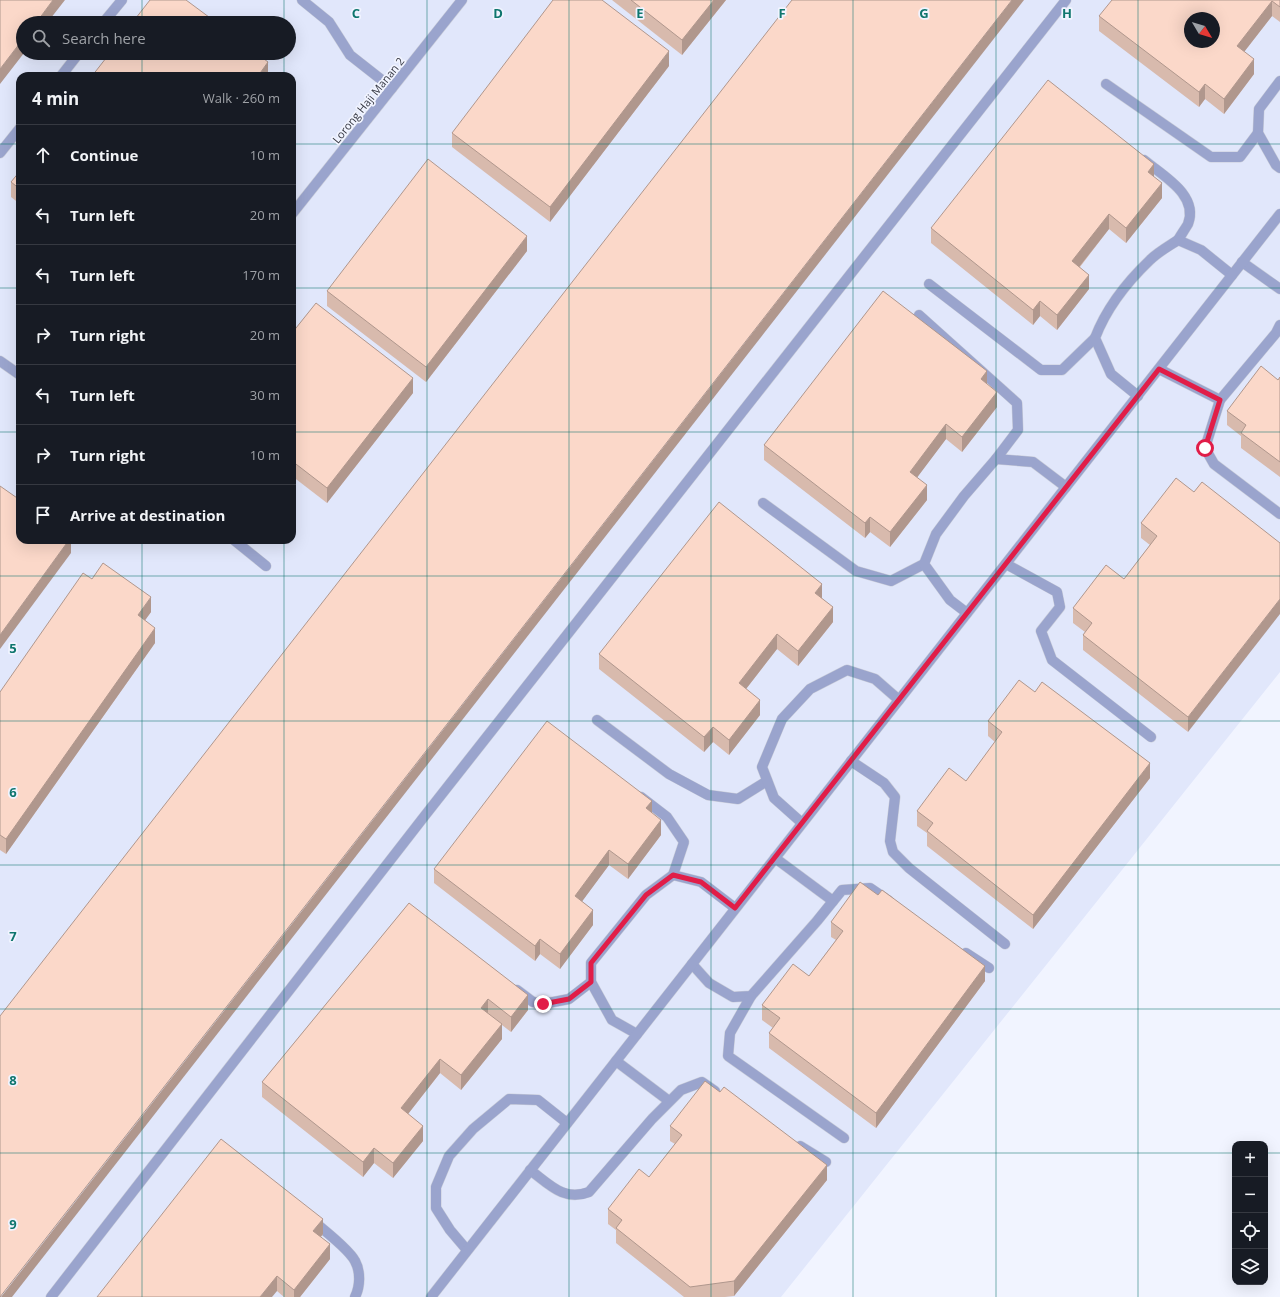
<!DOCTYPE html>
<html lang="en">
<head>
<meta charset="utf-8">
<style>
  :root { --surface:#171b24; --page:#20242c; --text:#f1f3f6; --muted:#9ea1a6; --line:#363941 }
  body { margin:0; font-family:"Open Sans",sans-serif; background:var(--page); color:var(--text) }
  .controls { position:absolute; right:12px; bottom:12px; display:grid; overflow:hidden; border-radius:8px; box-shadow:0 4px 16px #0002 }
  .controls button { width:36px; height:36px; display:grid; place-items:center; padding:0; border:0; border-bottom:1px solid var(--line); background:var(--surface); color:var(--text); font:20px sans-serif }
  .compass { position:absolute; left:1184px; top:12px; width:36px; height:36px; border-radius:50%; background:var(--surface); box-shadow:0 4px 16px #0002; rotate:128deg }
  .stop { position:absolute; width:12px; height:12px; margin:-9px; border:3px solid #e11d48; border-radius:50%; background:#fff }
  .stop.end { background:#e11d48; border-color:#fff; box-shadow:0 1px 4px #0008 }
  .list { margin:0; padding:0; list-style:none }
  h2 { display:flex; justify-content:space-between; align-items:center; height:52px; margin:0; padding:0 16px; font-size:17px }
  h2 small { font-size:13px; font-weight:400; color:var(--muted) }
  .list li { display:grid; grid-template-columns:26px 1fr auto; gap:12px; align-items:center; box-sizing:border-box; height:60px; padding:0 16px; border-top:1px solid var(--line) }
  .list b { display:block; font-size:15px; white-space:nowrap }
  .list em { font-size:13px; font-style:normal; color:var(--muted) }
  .icon { flex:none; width:22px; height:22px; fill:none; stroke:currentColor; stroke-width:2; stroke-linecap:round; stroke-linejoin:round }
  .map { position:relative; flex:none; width:1280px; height:1297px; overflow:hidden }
  .search { position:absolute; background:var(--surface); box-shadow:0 4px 16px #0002; left:16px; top:16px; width:280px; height:44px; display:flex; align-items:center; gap:10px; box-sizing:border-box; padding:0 14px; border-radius:22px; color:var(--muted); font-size:15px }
  .panel { position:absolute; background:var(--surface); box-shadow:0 4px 16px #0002; left:16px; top:72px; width:280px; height:472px; border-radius:12px }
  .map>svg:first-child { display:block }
  .built { fill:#e1e7fb; fill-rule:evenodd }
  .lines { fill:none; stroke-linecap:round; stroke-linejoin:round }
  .service-casing { stroke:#cbced9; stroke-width:11 }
  .minor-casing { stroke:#cbced9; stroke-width:11 }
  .service { stroke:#9aa4cd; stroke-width:10 }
  .minor { stroke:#9aa4cd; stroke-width:10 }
  .wall { fill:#d8baad }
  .shaded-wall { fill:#b0978d }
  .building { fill:#fbd8c9; stroke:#b0978d; fill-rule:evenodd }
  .route { stroke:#e11d48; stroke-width:5 }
  .grid { fill:none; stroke:#0f766e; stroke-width:1; stroke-opacity:0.55 }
  .labels { text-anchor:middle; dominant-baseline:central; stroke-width:3.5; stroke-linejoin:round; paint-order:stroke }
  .street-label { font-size:11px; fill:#353742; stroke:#f1f4ff }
  .grid-label { font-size:13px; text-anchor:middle; font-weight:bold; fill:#0f766e; stroke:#f1f4ff; stroke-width:3.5; stroke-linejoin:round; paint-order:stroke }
</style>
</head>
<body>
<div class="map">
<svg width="1280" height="1297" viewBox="0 0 1280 1297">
  <rect width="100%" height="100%" fill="#f1f4ff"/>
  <!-- built -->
  <path class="built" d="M0 0H1280V672L781 1297H0ZM1190 18H1214V42H1190ZM23 23H289V53H23ZM20 76H292V540H20Z"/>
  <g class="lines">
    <defs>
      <g id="service">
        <path d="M302 0 329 22 350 55 392 88"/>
        <path d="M103 23 122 0"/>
        <path d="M61 76 79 53"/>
        <path d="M1280 81 1259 109 1258 133 1276 165 1280 168"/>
        <path d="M1106 84 1211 157H1240L1258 133"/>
        <path d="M0 153 20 128"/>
        <path d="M1144 160C1163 176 1199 195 1188 224 1185 229 1181 235 1178 240"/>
        <path d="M292 214 462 0"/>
        <path d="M1242 262 1280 289"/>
        <path d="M929 284 1041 370H1062L1095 338"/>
        <path d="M919 315 1017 403 1018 430 996 459"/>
        <path d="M0 361 20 375"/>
        <path d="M1159 369 1220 400 1276 333 1280 325"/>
        <path d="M1138 396 1111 374 1095 338C1106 309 1128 281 1150 260 1158 252 1169 246 1178 240L1201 250 1232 275"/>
        <path d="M1220 400 1205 448 1214 464 1280 514"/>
        <path d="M763 503 856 571 891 581 924 564"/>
        <path d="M234 540 266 566"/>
        <path d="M1006 564 1057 592 1060 607 1041 631 1052 660 1151 737"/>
        <path d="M967 613 950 600 924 564 936 534 964 496 996 459 1033 462 1066 487"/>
        <path d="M597 720 669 774 708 795 738 799 767 781"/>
        <path d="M851 761 884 783 895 797 890 841 893 852 909 868 1005 944"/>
        <path d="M641 797 667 817 684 842 673 875"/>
        <path d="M802 823 774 798 762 767 782 719 810 689 847 670 875 679 899 700"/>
        <path d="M775 858 833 901"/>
        <path d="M966 953 989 968"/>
        <path d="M692 964 709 983 733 997 751 996 817 921 842 890 870 888 889 901"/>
        <path d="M517 990 533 1002 543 1004 569 999 591 982"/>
        <path d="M751 996 730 1033 728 1056 844 1138"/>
        <path d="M637 1034 612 1020 591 982V963L646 895 673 875 701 882 735 908"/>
        <path d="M616 1061 669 1101"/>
        <path d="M800 1146 826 1162"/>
        <path d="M530 1170C549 1184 564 1202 589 1192L652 1119 681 1090 702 1082 715 1091"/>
        <path d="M313 1221C323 1229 350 1251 355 1261 361 1272 360 1287 355 1297"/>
        <path d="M467 1250 450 1230 436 1208V1187L449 1156 473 1129 509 1099 538 1100 567 1123"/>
        <path d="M51 1297 423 818 1066 0"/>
      </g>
      <path id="minor" d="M431 1297 1280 214"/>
    </defs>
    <!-- service casing -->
    <use href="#service" class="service-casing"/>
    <!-- minor casing -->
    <use href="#minor" class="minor-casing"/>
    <!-- service -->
    <use href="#service" class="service"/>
    <!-- minor -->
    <use href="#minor" class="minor"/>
  </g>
  <!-- wall -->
  <g class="wall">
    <path d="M612 0H726L682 55Z"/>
    <path d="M1280 0V22L1272 16 1244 52 1254 74 1224 114 1205 99 1199 107 1099 31V16Z"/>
    <path d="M669 66 550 222 452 147V133Z"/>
    <path d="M20 171V204L11 197V182Z"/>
    <path d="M1154 177 1162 198 1126 243 1109 229 1080 267 1089 289 1057 330 1040 316 1033 325 931 243V228Z"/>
    <path d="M527 251 426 382 327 306V291Z"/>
    <path d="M292 333 413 393 327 503 292 476Z"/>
    <path d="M1280 377V477L1241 448V436L1227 425V411L1278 380Z"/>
    <path d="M987 384 997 407 962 452 946 439 917 477 927 500 890 547 870 532 865 538 764 460V445Z"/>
    <path d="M1194 492 1188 732 1083 650V635L1085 632 1073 623V608L1124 579 1150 545 1141 538V523Z"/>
    <path d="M92 579 151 612 145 620 155 643 6 854 0 850V692Z"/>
    <path d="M822 599 833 622 798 666 777 649 746 689 760 715 729 755 713 742 704 752 599 669V654Z"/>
    <path d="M988 721 1150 778 1033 929 927 846V833L917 826V811L966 781 995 742 988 736Z"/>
    <path d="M652 813 661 835 628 879 609 865 582 901 593 925 560 969 540 954 535 961 434 883V869Z"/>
    <path d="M409 903 528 1010 511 1032 502 1025V1039L461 1090 440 1073 408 1114 423 1141 393 1178 374 1163 363 1177 262 1097V1082Z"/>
    <path d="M831 922 985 981 876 1128 769 1048V1033L773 1028 762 1020V1005L809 976 836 940 831 937Z"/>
    <path d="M670 1126 827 1180 734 1296 725 1297H684L616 1243V1230L608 1224V1209L649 1177 675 1144 670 1141Z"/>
    <path d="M323 1234 321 1237 330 1259 300 1297H284L277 1291 97 1297Z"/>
  </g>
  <!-- shaded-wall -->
  <g class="shaded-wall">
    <path d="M53 0H65L47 23H36Z"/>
    <path d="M714 0H726L682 55V40Z"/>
    <path d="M1012 0H1024L12 1297H1Z"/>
    <path d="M1272 1V16L1237 61V46Z"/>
    <path d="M23 39V53H24L0 84V69Z"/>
    <path d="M669 51V66L550 222V207Z"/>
    <path d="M1254 59V74L1224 114V99Z"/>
    <path d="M268 62V76H258Z"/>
    <path d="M1205 84V99L1199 107V92Z"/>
    <path d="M1154 164V179L1148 172Z"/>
    <path d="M1162 183V198L1126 243V228Z"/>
    <path d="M1109 214V229L1072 276V261Z"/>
    <path d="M527 236V251L426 382V367Z"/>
    <path d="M1089 275V289L1057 330V315Z"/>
    <path d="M1040 301V316L1033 325V310Z"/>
    <path d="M987 371V386L981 379Z"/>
    <path d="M413 378V393L327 503V488Z"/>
    <path d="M997 392V407L962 452V437Z"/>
    <path d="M946 424V439L910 487V472Z"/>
    <path d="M927 485V500L890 547V532Z"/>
    <path d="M870 517V532L865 538V523Z"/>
    <path d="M69 540H71V553L0 649V635Z"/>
    <path d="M822 584V599L815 608V593Z"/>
    <path d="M151 597V612L138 630V615Z"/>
    <path d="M1280 599V614L1188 732V717Z"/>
    <path d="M833 607V622L798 666V651Z"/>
    <path d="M155 628V643L6 854V839Z"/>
    <path d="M777 634V649L739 698V683Z"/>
    <path d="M760 700V715L729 755V740Z"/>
    <path d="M713 727V742L704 752V737Z"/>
    <path d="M1150 763V778L1033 929V915Z"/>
    <path d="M652 801V816L646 808Z"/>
    <path d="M661 820V835L628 879V864Z"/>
    <path d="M609 850V865L575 911V896Z"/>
    <path d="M593 910V925L560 969V954Z"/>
    <path d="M540 939V954L535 961V946Z"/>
    <path d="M985 966V981L876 1128V1113Z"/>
    <path d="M528 995V1010L511 1032V1017Z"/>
    <path d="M488 999V1014L481 1008Z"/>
    <path d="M502 1024V1039L461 1090V1075Z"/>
    <path d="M440 1059V1073L401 1123V1108Z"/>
    <path d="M423 1126V1141L393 1178V1163Z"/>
    <path d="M374 1148V1163L363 1177V1162Z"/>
    <path d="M827 1165V1180L734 1296V1281Z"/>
    <path d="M323 1219V1234L313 1246V1231Z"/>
    <path d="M330 1244V1259L300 1297H294V1290Z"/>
    <path d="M277 1276V1291L272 1297H260Z"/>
  </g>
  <!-- building -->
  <g class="building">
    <path d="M0 0H53L36 23H23V39L0 69Z"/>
    <path d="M150 0H186L217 23H132Z"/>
    <path d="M553 0H602L669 51 550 207 452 133Z"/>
    <path d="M631 0H714L682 40Z"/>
    <path d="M792 0H1012L0 1297V1016Z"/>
    <path d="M1112 0H1280V7L1272 1 1237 46 1254 59 1224 99 1205 84 1199 92 1099 16ZM1190 18H1214V42H1190Z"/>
    <path d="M110 53H256L268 62 258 76H92Z"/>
    <path d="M1048 80 1154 164 1148 172 1162 183 1126 228 1109 214 1072 261 1089 275 1057 315 1040 301 1033 310 931 228Z"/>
    <path d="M428 159 527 236 426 367 327 291Z"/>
    <path d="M20 171V189L11 182Z"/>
    <path d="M883 291 987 371 981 379 997 392 962 437 946 424 910 472 927 485 890 532 870 517 865 523 764 445Z"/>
    <path d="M316 303 413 378 327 488 292 461V333Z"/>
    <path d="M1261 366 1278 380 1280 377V462L1241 433 1246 425 1227 411Z"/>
    <path d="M1176 478 1194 492 1202 482 1280 543V599L1188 717 1083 635 1092 623 1073 608 1106 565 1124 579 1157 536 1141 523Z"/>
    <path d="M0 486 20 500V540H69L0 635Z"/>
    <path d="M719 502 822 584 815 593 833 607 798 651 777 634 739 683 760 700 729 740 713 727 704 737 599 654Z"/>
    <path d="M103 563 151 597 138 615 155 628 6 839 0 835V692L83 573 92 579Z"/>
    <path d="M1019 680 1035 692 1042 682 1150 763 1033 915 927 831 933 823 917 811 949 768 966 781 1002 732 988 721Z"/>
    <path d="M547 721 652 801 646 808 661 820 628 864 609 850 575 896 593 910 560 954 540 939 535 946 434 869Z"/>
    <path d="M860 882 878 895 882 890 985 966 876 1113 769 1033 780 1018 762 1005 793 964 809 976 843 931 831 922Z"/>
    <path d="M409 903 528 995 511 1017 488 999 481 1008 502 1024 461 1075 440 1059 401 1108 423 1126 393 1163 374 1148 363 1162 262 1082Z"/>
    <path d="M705 1081 720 1092 724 1087 827 1165 734 1281 690 1287 616 1228 622 1220 608 1209 639 1169 649 1177 682 1135 670 1126Z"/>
    <path d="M221 1139 323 1219 313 1231 330 1244 294 1290 277 1276 260 1297H97Z"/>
  </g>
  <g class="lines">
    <!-- route -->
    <path class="route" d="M543 1004 569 999 591 982V963L646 895 673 875 701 882 735 908 1159 369 1220 400 1205 448"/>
  </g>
  <!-- grid -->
  <path class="grid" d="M142 0V23M284 0V23M427 0V1297M569 0V1297M711 0V1297M853 0V1297M996 0V1297M1138 0V1297M142 53V76M284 53V76M0 144H20M292 144H1280M0 288H20M292 288H1280M0 432H20M292 432H1280M142 540V1297M284 540V1297M0 576H1280M0 721H1280M0 865H1280M0 1009H1280M0 1153H1235M1265 1153H1280"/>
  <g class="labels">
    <!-- street labels -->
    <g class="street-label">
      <text transform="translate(368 100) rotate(-51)">Lorong Haji Manan 2</text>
    </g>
  </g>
  <g class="grid-label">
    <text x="356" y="18">C</text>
    <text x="498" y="18">D</text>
    <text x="640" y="18">E</text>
    <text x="782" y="18">F</text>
    <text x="924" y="18">G</text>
    <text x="1067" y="18">H</text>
    <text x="13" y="653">5</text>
    <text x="13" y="797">6</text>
    <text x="13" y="941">7</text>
    <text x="13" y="1085">8</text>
    <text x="13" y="1229">9</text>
  </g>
</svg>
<div class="controls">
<button>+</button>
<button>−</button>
<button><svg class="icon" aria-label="locate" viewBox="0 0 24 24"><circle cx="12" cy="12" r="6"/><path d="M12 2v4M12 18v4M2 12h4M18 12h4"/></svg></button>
<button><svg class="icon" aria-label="layers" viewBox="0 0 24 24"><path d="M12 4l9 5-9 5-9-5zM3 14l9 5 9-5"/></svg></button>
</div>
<svg class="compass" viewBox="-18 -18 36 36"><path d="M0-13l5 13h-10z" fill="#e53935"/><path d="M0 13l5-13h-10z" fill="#9ea1a6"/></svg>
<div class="stop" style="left:1205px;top:448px"></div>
<div class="stop end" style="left:543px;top:1004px"></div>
<div class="search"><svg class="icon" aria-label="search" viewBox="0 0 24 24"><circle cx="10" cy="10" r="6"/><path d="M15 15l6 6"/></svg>Search here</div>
<section class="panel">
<h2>4 min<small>Walk · 260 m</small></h2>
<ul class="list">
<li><svg class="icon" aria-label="ahead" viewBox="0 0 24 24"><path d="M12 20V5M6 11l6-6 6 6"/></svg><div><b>Continue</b></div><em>10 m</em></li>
<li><svg class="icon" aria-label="left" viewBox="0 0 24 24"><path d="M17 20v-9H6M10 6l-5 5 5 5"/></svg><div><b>Turn left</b></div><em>20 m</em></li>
<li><svg class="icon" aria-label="left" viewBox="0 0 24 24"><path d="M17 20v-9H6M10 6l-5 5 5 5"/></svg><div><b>Turn left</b></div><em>170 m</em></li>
<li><svg class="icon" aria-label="right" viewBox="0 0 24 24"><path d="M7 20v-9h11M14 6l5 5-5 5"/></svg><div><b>Turn right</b></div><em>20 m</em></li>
<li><svg class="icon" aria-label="left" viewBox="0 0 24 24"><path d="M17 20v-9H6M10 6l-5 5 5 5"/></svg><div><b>Turn left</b></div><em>30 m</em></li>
<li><svg class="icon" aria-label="right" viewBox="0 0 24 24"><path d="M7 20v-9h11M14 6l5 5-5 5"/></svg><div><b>Turn right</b></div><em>10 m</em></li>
<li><svg class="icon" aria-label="arrive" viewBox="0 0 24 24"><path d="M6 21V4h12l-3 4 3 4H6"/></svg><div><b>Arrive at destination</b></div></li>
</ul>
</section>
</div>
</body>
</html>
